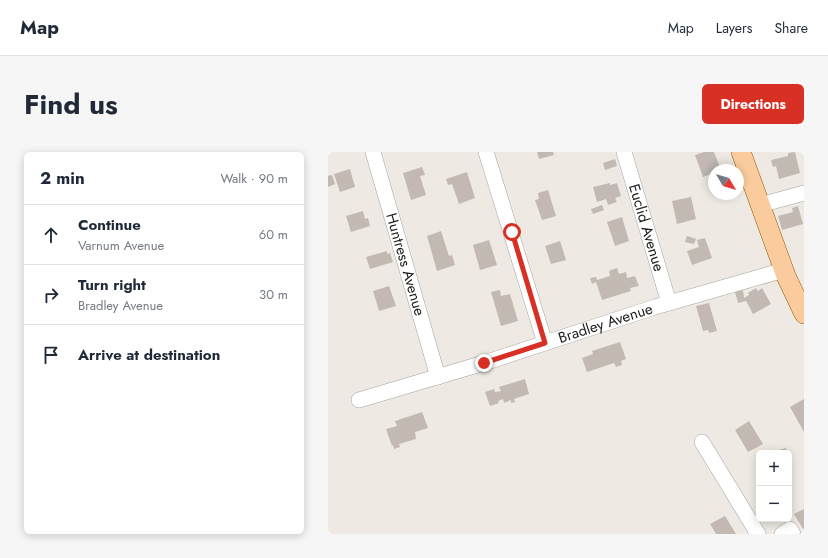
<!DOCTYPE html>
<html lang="en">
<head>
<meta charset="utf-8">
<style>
  :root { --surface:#fff; --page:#f6f6f7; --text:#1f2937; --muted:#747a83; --line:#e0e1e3; --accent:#d93025 }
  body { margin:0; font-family:Jost,sans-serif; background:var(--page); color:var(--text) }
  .controls { position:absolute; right:12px; bottom:12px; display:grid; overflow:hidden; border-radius:6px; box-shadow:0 2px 10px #0003 }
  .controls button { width:36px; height:36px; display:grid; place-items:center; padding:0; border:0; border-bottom:1px solid var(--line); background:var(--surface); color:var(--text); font:20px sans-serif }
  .compass { position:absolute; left:380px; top:12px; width:36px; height:36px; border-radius:50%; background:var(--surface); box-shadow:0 2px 10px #0003; rotate:128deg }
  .stop { position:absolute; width:12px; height:12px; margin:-9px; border:3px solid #d93025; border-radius:50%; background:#fff }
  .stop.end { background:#d93025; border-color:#fff; box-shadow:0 1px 4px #0008 }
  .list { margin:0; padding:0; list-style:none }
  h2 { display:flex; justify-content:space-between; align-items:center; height:52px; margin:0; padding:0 16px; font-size:17px }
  h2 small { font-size:13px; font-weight:400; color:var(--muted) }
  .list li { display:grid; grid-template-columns:26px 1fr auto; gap:12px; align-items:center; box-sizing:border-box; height:60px; padding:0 16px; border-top:1px solid var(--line) }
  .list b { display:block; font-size:15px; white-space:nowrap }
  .list p { margin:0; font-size:13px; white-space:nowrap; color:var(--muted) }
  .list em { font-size:13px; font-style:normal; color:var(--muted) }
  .icon { flex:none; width:22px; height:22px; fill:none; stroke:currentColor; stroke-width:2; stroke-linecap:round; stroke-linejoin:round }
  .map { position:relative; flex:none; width:476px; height:382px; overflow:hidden; border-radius:6px }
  header { display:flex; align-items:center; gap:24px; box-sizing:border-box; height:56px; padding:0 20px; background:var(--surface); border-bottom:1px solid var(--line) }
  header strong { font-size:19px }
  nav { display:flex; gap:22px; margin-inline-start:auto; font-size:14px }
  .intro { display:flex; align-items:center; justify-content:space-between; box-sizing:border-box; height:96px; padding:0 24px }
  h1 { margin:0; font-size:28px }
  .button { padding:10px 18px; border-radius:6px; background:var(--accent); color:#fff; font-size:14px; font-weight:700 }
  main { display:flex; gap:24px; padding:0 24px }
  aside { flex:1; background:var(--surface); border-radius:6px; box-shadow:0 2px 10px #0003 }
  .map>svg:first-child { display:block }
  .building { fill:#c2b9b3 }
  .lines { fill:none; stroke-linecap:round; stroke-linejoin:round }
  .minor-casing { stroke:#a4a4a4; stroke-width:16 }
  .major-casing { stroke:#915905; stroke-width:20 }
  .minor { stroke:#fff; stroke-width:15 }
  .major { stroke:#f9cb9d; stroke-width:19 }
  .route { stroke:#d93025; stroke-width:5 }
  .labels { text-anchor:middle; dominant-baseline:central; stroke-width:4; stroke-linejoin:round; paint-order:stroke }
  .street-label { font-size:15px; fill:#1d1d1d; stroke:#fff }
</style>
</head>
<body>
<header>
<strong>Map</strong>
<nav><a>Map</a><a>Layers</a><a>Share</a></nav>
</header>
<div class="intro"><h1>Find us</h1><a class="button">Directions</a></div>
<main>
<aside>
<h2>2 min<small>Walk · 90 m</small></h2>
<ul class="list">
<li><svg class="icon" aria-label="ahead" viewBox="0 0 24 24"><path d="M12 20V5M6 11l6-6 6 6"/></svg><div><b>Continue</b><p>Varnum Avenue</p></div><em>60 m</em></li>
<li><svg class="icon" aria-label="right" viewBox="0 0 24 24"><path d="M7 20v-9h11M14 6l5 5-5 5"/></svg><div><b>Turn right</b><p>Bradley Avenue</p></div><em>30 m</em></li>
<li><svg class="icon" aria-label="arrive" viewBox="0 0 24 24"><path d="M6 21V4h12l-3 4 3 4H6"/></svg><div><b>Arrive at destination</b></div></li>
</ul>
</aside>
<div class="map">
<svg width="476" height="382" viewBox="0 0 476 382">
  <rect width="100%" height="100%" fill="#eeeae3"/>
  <!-- building -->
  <g class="building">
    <path d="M209 0H225L226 3 211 7Z"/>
    <path d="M376 0H386L393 18H386V21L375 25 367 3Z"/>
    <path d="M467 0 472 21 451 27 448 14 445 15 443 8 460 4V1Z"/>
    <path d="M287 7 289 14 277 18 275 11Z"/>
    <path d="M94 15 97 23 92 24 98 43 83 48 75 21Z"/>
    <path d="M22 17 27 35 12 40 6 22Z"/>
    <path d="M139 20 147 46 131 52 124 32 120 33 118 27Z"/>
    <path d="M4 23 7 32 0 35V24Z"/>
    <path d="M282 31V33L289 31 293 44 287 46 289 50 280 53 278 47 269 50 265 35Z"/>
    <path d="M220 38 228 64 214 68 207 48 211 47 210 41Z"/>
    <path d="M363 45 368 67 349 72 344 49Z"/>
    <path d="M274 53 276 58 265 62 263 57Z"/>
    <path d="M470 54 475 72 454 78 450 64 465 60 464 56Z"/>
    <path d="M35 59 37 67 40 66 42 74 23 80 18 64Z"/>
    <path d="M294 65 301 89 287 94 279 70Z"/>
    <path d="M113 79 121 104 124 103 127 113 109 119 99 84Z"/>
    <path d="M359 84 368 87 366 92 357 90Z"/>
    <path d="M377 86 384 106 364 113 359 99 371 95 369 88Z"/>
    <path d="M161 88 169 113 152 118 145 93Z"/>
    <path d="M232 89 238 108 223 112 217 94Z"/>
    <path d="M59 99V102L62 101 65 110 42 117 38 105Z"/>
    <path d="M289 116 291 122 298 120 299 126 307 124 311 134 302 136 303 139 274 148 268 130 264 132 262 126 268 125 269 128 282 124 281 119Z"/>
    <path d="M61 134 68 154 51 159 45 139Z"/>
    <path d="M428 136 430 139 434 136 443 152 425 162 418 149 410 151 407 140 415 138 416 146 421 143 420 141Z"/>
    <path d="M172 138 173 144 182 142 190 169 173 174 163 140Z"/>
    <path d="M381 151 389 179 381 181 380 178 375 179 368 154Z"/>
    <path d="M292 190 298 207 293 209 294 213 288 215 286 211 259 220 254 206 265 202 264 199Z"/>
    <path d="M197 227 201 242 186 247 187 250 183 251V248L176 251 175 247 170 249 171 251 162 254 157 240 166 237 167 240 173 239 171 235Z"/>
    <path d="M476 247V280L462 255Z"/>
    <path d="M94 260 100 276 87 280 88 287 71 292 72 295 66 297 65 293 64 294 58 277 69 274 67 269Z"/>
    <path d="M421 269 435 292 420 300 407 278Z"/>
    <path d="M458 296 460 301H449L448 299Z"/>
    <path d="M476 357V376L475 377 466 362Z"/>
    <path d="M397 364 408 382H388L382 372Z"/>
  </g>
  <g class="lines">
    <defs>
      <g id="minor">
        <path id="s1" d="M45 0 110 225"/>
        <path d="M158 0 217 191"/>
        <path id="s2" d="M296 0 341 151"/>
        <path d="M432 53 476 41"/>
        <path id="s3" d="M31 248 156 211 327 155 456 118"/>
        <path d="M374 290 430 382"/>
        <path d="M454 382 462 377 465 382"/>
      </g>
      <path id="major" d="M413 0 458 124 476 162"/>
    </defs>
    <!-- minor casing -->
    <use href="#minor" class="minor-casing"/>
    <!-- major casing -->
    <use href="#major" class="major-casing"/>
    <!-- minor -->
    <use href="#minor" class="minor"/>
    <!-- major -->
    <use href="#major" class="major"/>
  </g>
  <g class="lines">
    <!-- route -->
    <path class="route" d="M156 211 217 191 184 80"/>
  </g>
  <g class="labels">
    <!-- street labels -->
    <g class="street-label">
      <text stroke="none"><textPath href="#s2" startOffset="79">Euclid Avenue</textPath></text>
      <text stroke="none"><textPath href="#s1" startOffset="117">Huntress Avenue</textPath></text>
      <text stroke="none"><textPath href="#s3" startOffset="258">Bradley Avenue</textPath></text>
    </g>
  </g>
</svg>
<div class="controls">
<button>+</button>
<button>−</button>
</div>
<svg class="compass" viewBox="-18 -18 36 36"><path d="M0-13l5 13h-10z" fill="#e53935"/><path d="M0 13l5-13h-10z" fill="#747a83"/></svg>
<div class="stop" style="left:184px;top:80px"></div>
<div class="stop end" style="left:156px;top:211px"></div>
</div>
</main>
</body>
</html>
